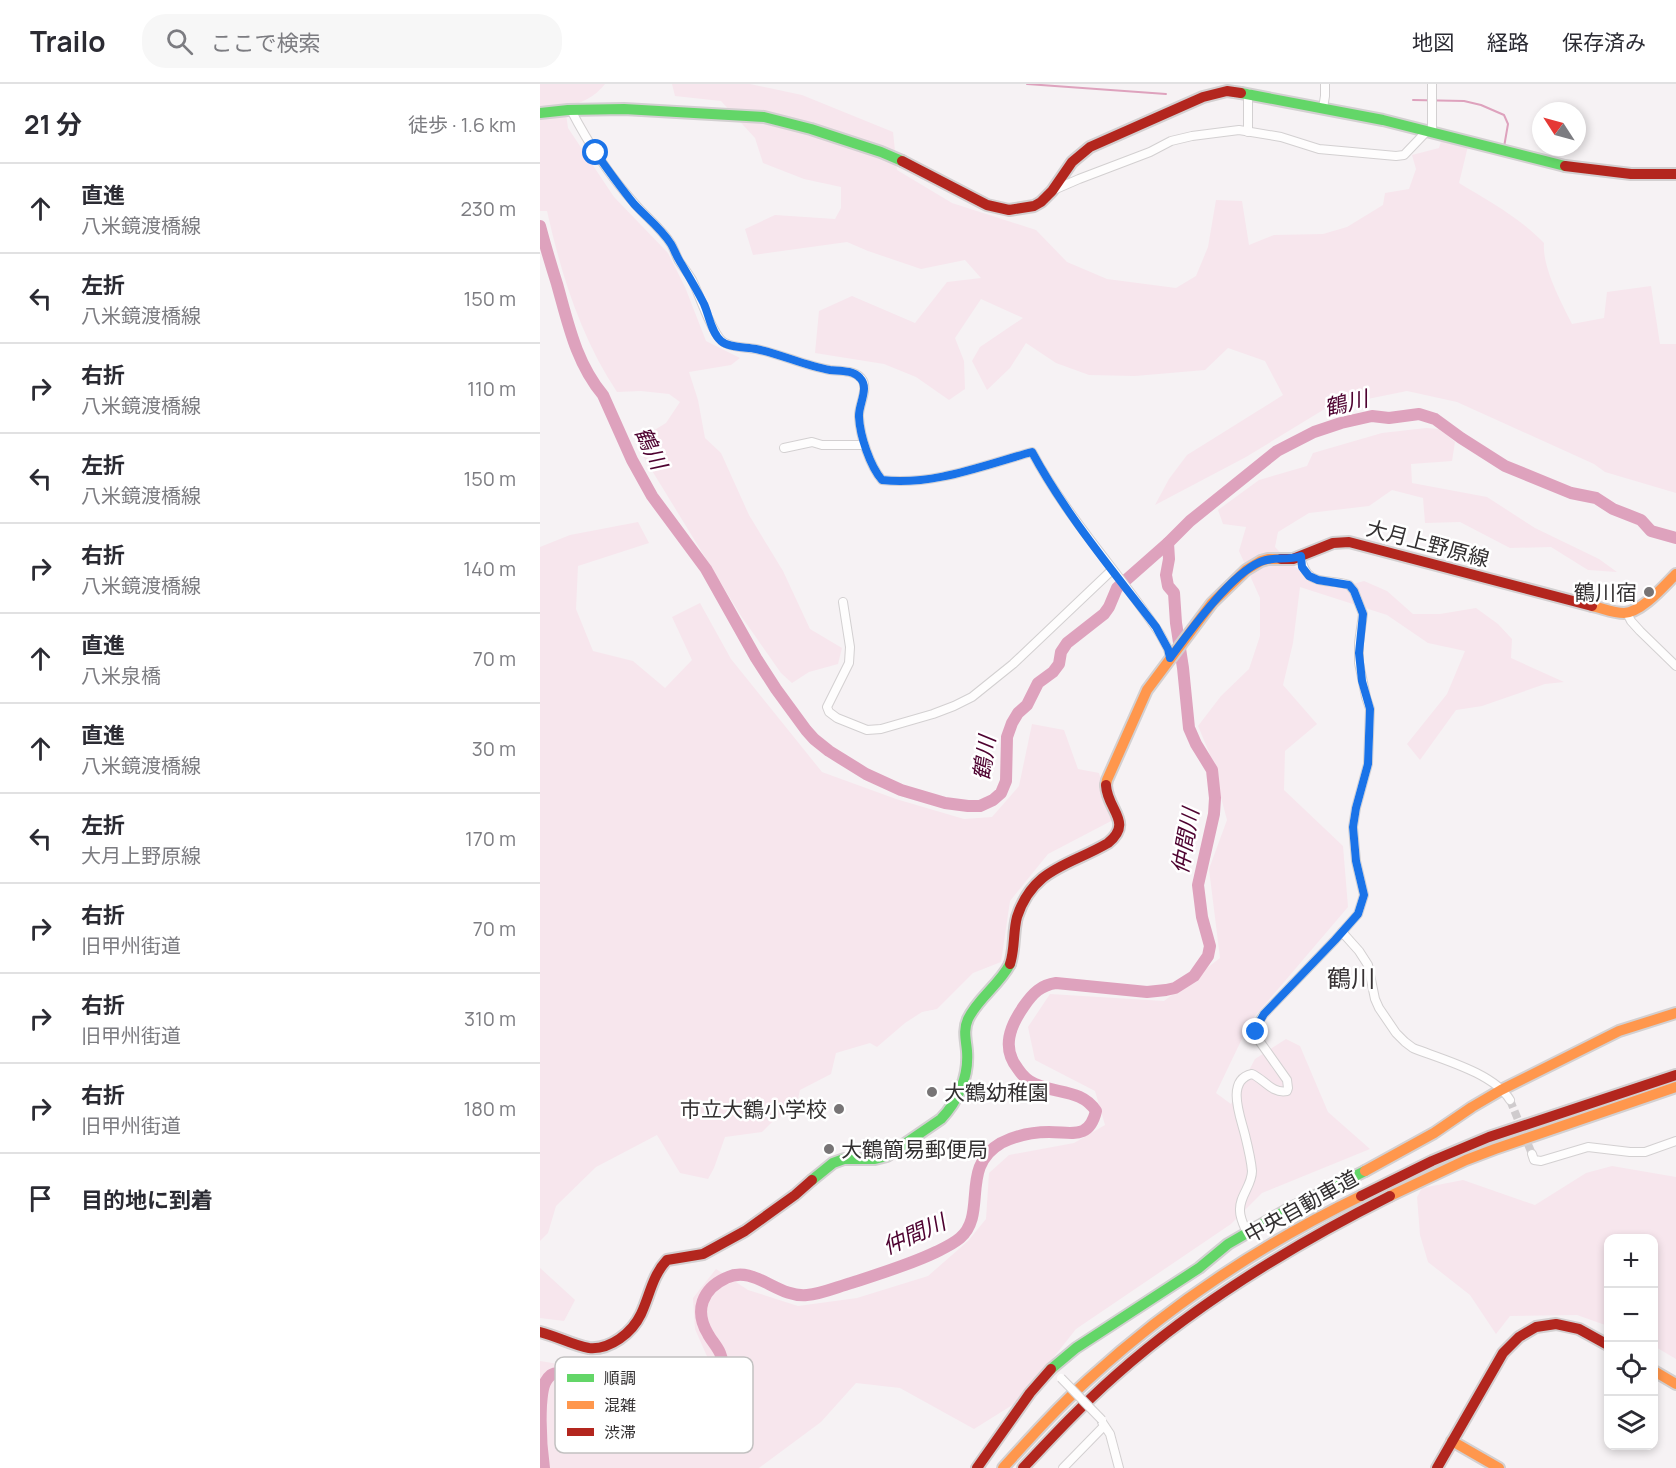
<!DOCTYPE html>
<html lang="ja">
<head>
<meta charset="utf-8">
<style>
  :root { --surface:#fff; --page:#f7f7f7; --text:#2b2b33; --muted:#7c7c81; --line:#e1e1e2 }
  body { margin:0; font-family:Manrope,"Noto Sans JP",sans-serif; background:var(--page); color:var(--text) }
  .controls { position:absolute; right:18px; bottom:18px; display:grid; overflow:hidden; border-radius:12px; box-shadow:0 3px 9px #0003 }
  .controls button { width:54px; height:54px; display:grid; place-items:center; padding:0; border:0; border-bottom:2px solid var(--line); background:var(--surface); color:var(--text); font:30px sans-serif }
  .compass { position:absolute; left:992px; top:18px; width:54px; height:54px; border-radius:50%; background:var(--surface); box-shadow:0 3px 9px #0003; rotate:306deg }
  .stop { position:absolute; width:18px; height:18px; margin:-14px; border:4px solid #1a73e8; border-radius:50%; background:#fff }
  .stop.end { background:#1a73e8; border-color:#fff; box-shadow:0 2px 6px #0008 }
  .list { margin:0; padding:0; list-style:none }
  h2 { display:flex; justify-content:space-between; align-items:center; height:78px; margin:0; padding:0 24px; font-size:26px }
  h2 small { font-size:20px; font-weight:400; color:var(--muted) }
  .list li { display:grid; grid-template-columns:39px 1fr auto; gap:18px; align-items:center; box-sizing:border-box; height:90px; padding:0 24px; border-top:2px solid var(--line) }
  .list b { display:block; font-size:22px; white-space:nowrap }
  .list p { margin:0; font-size:20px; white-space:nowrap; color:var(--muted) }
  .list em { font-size:20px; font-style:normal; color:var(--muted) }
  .icon { flex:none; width:33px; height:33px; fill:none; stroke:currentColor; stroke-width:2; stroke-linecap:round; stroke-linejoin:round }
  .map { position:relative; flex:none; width:1136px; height:1384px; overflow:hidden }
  header { display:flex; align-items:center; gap:36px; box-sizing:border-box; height:84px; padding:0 30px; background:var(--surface); border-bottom:2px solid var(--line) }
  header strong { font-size:28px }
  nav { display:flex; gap:33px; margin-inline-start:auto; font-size:21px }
  .search { width:420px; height:54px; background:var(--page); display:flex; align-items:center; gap:15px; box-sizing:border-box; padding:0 21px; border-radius:24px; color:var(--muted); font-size:22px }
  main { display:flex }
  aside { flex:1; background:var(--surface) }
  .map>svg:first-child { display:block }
  .green { fill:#f7e6ed }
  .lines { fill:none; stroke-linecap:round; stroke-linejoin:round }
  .stream { stroke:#dea2bd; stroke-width:2 }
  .river { stroke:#dea2bd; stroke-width:12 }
  .street-tunnel { stroke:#cfcbcd; stroke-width:8; stroke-dasharray:8 4; stroke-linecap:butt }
  .street-casing { stroke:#d3d0d1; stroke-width:10 }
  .fast-casing { stroke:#d3d0d1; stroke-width:14 }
  .slow-casing { stroke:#d3d0d1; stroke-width:14 }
  .jam-casing { stroke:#d3d0d1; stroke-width:14 }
  .street { stroke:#fefdfd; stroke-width:8 }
  .fast { stroke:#63d668; stroke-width:10 }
  .slow { stroke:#ff974d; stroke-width:10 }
  .jam { stroke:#b3261e; stroke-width:10 }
  .street-bridge-casing { stroke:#d3d0d1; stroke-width:10; stroke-linecap:butt }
  .street-bridge { stroke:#fefdfd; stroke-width:8 }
  .route { stroke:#1a73e8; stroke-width:8 }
  .poi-dot { fill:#777475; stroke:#fff; stroke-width:2 }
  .labels { text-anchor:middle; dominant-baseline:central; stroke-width:5; stroke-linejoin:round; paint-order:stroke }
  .street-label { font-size:21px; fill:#333031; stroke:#fff }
  .poi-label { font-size:21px; fill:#333031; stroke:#fff; text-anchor:end }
  .water-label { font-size:22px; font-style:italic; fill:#4e0230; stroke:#fff }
  .quarter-label { font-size:24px; fill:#373234; stroke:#fff }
  .key { fill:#fff; stroke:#c2c1c1; stroke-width:1.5 }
  .key-label { font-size:16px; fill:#333031 }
</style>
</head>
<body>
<header>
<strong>Trailo</strong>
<div class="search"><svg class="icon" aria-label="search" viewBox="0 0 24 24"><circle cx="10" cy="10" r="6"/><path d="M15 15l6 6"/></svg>ここで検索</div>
<nav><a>地図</a><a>経路</a><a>保存済み</a></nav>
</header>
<main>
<aside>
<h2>21 分<small>徒歩 · 1.6 km</small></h2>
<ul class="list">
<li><svg class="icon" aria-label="ahead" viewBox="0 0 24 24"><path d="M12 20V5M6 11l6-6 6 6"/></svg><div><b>直進</b><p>八米鏡渡橋線</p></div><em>230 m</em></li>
<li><svg class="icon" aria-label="left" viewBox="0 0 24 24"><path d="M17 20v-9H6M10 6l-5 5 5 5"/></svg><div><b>左折</b><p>八米鏡渡橋線</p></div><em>150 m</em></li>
<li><svg class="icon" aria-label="right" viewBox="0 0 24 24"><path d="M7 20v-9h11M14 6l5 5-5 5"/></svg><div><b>右折</b><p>八米鏡渡橋線</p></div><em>110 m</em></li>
<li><svg class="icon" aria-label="left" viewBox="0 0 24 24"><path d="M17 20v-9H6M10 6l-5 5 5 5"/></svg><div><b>左折</b><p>八米鏡渡橋線</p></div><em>150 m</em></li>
<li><svg class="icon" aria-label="right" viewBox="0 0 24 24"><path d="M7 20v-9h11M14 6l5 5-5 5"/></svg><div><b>右折</b><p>八米鏡渡橋線</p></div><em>140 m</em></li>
<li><svg class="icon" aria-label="ahead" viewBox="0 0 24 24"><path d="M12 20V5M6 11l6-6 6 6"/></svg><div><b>直進</b><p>八米泉橋</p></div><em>70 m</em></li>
<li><svg class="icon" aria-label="ahead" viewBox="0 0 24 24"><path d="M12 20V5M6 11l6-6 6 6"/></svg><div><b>直進</b><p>八米鏡渡橋線</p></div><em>30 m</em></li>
<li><svg class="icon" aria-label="left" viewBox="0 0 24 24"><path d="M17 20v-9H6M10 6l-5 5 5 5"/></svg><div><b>左折</b><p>大月上野原線</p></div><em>170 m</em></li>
<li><svg class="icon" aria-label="right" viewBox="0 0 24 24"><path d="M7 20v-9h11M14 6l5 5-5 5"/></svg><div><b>右折</b><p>旧甲州街道</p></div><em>70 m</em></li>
<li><svg class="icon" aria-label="right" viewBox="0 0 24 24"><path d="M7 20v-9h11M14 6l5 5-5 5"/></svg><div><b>右折</b><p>旧甲州街道</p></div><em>310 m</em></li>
<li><svg class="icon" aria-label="right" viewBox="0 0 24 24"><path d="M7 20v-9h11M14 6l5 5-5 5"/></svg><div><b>右折</b><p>旧甲州街道</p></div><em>180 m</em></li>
<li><svg class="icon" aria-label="arrive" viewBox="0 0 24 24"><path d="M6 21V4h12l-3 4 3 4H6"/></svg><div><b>目的地に到着</b></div></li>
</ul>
</aside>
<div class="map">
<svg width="1136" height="1384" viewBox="0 0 1136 1384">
  <rect width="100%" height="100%" fill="#f6f2f4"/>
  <!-- green -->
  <g class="green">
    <path d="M0 0H65C55 13 40 20 25 23L28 44 74 113 128 169 145 203 166 257 200 274 191 281 149 288 158 316 165 354 181 369 209 431 243 487 270 545 302 564 298 580 269 588 252 599 241 589 201 532 100 367 98 356 126 339 140 318 129 310 101 307 77 308C41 254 21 190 7 127H0Z"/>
    <path d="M132 0H210L262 11 353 48 357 86 412 119 496 146 527 178 567 195 636 204 656 192 668 163 676 116 702 117 709 161 734 151 783 150 807 143 843 121 845 109 869 105 876 85 872 71 899 64 903 51 929 58 919 99C949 117 980 134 1004 159 1002 183 1021 218 1032 240L1064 234 1067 208 1111 202 1120 260H1136V409L1065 388 1054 380 917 318 867 307 788 323 706 373 615 421 629 395 647 371 743 311 725 277 688 264 665 286 595 292 549 291 516 279 486 259 470 284 447 306 432 277 440 263 483 234 441 215 415 254 424 277 425 305 409 316 376 293 344 280 275 269 279 227 312 212 375 239 407 198 441 194 425 176 381 185 328 167 307 158 213 171 205 145 235 131 295 135 301 124V103L264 95 223 79 215 54 181 17 135 12Z"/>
    <path d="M886 344 900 345 915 358 912 377 871 380 872 399 947 413 995 444 1059 475 1077 488 1048 486 1011 463 970 464 920 438 885 439 883 414 852 406 829 422 769 429 738 448 735 463 751 480 766 491 806 502 824 497 847 507 873 530H900L936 524 958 540 972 555 971 574 1024 598 1005 600 942 622 916 626 880 676 867 660 907 610 925 567 888 559 847 531 760 503 753 559 743 601 777 640 745 667 744 706 803 762 808 823 710 938 676 1009 691 1020 715 975 746 955 760 962 788 1028 830 1065 722 1109 691 1140 536 1245 479 1317 434 1345 360 1304 316 1299 281 1338 219 1384H0V1277L124 1297H159L173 1286 155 1245 153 1214 176 1185 208 1206 258 1222 317 1214 388 1192 428 1157 446 1135 449 1089 469 1071 534 1059 565 1041 555 1007 495 976 488 943 510 910 624 917 680 874 669 785 687 736 669 668 658 642 681 612 709 585 720 552V514L699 467 706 443 683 440 678 426 719 396 767 382 773 369 842 349Z"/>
    <path d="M98 438 109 459 38 482 36 525 53 567 93 577 125 604 152 576 132 533 160 519 191 575 282 688 356 715 424 735 452 733 479 702 492 640 524 646 538 685 559 689 573 736 508 770 470 817 461 878 433 889 397 925 382 928 365 939 337 963 330 959 296 969 291 990 260 1006 255 1028 235 1035 222 1048 185 1053 174 1084 168 1095 140 1089 117 1051 56 1083 16 1122 8 1149 0 1157V463L30 451Z"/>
    <path d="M1072 1082 1136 1093V1275L1114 1262V1154H1068V1242L1037 1231 970 1232 956 1250 930 1211 888 1178 880 1151 877 1113 882 1104 923 1096 995 1121 1046 1089Z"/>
    <path d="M0 1184 35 1216 24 1237 0 1234Z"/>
  </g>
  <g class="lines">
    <!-- stream -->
    <g class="stream">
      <path d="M487 0 626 10"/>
      <path d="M873 16 924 17 941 21 964 31 968 40 964 63"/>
    </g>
    <!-- river -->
    <g class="river">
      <path d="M0 142C5 161 11 181 17 200 28 239 36 279 63 311L92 376 112 412 166 485 216 574 236 605 266 646 274 655 289 667 326 690 361 706 405 719 428 722H440L453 716 461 709 466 697 467 653 472 639 478 629 487 621 498 599 513 588 519 580 521 568 527 559 564 530 569 523 577 504 628 459 650 437 737 367 774 348 801 339 832 332 849 334 879 330 895 335 921 354 965 382 1031 409 1056 414 1073 425 1101 436 1111 447 1136 454"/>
      <path d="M4 1384C1 1363 0 1342 1 1321 2 1311 2 1298 11 1291 28 1278 109 1325 134 1328 141 1329 150 1327 157 1324 181 1314 189 1293 180 1269 177 1262 171 1256 168 1250 154 1227 162 1205 186 1194 214 1180 237 1214 267 1211 281 1210 297 1203 311 1199 339 1190 369 1181 396 1168 404 1164 413 1160 420 1154 448 1130 419 1083 461 1059 475 1052 493 1048 509 1048 532 1048 549 1056 556 1027 542 1005 516 1010 495 1000 488 997 482 991 478 985 461 964 470 942 484 922 493 909 501 901 516 899L607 908 626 906 635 904 654 892 668 872 670 862 662 833 658 801 674 730 675 714 672 686 656 660 649 644 643 584 636 539 634 509 628 502 626 491 629 475 628 459"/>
    </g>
    <!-- street-tunnel -->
    <path class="street-tunnel" d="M970 1016 992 1070"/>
    <defs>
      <g id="street">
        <path d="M708 9V48"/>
        <path d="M783 24 785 12V0"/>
        <path d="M31 26C48 59 70 92 95 120 106 133 122 145 131 160 134 165 136 171 139 177 143 183 148 189 152 196 159 209 173 254 185 259 194 264 206 263 216 265 241 270 265 282 290 286 300 287 313 286 321 294 330 304 318 321 319 333 320 352 330 382 342 396 393 402 444 381 492 368 527 434 579 488 620 550L628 565 630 574"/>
        <path d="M892 49V0"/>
        <path d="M516 105 539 95 610 68 631 57 652 52 699 46 741 53 779 65 856 72 864 71 887 47"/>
        <path d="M244 364 272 358 282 361H324"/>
        <path d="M303 518 310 563 309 579 287 623 289 628 297 634 327 646 341 645 393 630 414 622 432 613 473 580 572 486"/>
        <path d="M1087 529 1091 537 1100 547 1136 582"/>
        <path d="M802 848 819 867 828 881 835 915 839 924 856 949 865 958 873 964C901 975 954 989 970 1016"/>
        <path d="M992 1070 994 1076 1001 1077 1048 1063 1090 1068H1105L1136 1057"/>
        <path d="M707 1149C704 1142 700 1134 700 1127 699 1112 712 1102 712 1087 711 1075 708 1063 705 1051 701 1034 685 996 712 990 724 995 732 1010 747 1007L748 1004 747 996 718 955C714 945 718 938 724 930L795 856 818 830 824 811 816 777 813 743 816 724 828 680 830 625 826 613 819 579V559L823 530 814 507 809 501C787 494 765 504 761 472"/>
        <path d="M562 1338 570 1350 579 1384"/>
        <path d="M523 1384 564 1342"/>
      </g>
      <g id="fast">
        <path d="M701 9 843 36 1025 82"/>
        <path d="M0 29 28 26 84 25 224 33 271 45 341 68 362 77"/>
        <path d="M272 1096 293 1079 304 1075H335L347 1072 401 1035C418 1017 429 993 427 967 426 956 423 946 428 935 438 914 459 901 470 880"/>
        <path d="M511 1285 536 1264 659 1184 688 1160 745 1127 825 1087"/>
      </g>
      <g id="slow">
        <path d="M1052 522C1062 524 1073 529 1084 529 1101 529 1124 502 1136 490"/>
        <path d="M566 701 567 696 607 606 672 519 706 486 721 477 728 475H741"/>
        <path d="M825 1087 894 1049 932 1023 961 1006 1079 947 1136 929"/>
        <path d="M850 1112 926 1076 955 1065 1136 1003"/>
        <path d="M1114 1287 1136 1300"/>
        <path d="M912 1357 959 1384"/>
        <path d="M463 1384C491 1353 518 1323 549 1295 630 1221 722 1160 821 1112"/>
      </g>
      <g id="jam">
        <path d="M362 77 447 121 469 126 494 122 501 118 512 107 532 78 550 63 663 13 687 7 701 9"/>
        <path d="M1025 82 1091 90H1136"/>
        <path d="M741 475H753L793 459 809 458 1052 522"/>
        <path d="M470 880C475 865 473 848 477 833 493 784 529 782 568 759 594 738 567 726 566 701"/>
        <path d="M821 1112 892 1077 949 1053 1136 991"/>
        <path d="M0 1248C17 1252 32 1261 49 1264 70 1266 92 1249 101 1230 110 1211 112 1192 127 1176L163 1170 205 1147 255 1111 272 1096"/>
        <path d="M437 1384 490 1309 511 1285"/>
        <path d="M483 1384C513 1352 543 1320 576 1291 658 1218 753 1161 850 1112"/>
        <path d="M897 1384 963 1269 979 1253 996 1243 1016 1240 1039 1245 1068 1261"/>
      </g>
    </defs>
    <!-- street casing -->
    <use href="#street" class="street-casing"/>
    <!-- fast casing -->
    <use href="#fast" class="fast-casing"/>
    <!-- slow casing -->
    <use href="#slow" class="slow-casing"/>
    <!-- jam casing -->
    <use href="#jam" class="jam-casing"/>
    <!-- street -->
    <use href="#street" class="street"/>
    <!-- fast -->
    <use href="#fast" class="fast"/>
    <!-- slow -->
    <use href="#slow" class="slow"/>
    <!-- jam -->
    <use href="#jam" class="jam"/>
    <defs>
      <path id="street-bridge" d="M521 1294 562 1336"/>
    </defs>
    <!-- street-bridge casing -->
    <use href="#street-bridge" class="street-bridge-casing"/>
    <!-- street-bridge -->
    <use href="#street-bridge" class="street-bridge"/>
  </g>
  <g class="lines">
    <!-- route -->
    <path class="route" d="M56 69C68 86 81 104 94 120 106 133 121 144 131 160 134 165 136 171 139 176 148 191 156 204 164 220 169 231 171 248 181 257 189 264 205 263 216 265 241 270 265 282 290 286 300 287 313 286 320 294 330 304 318 321 319 333 320 352 330 382 342 396 393 402 444 381 492 368 526 431 573 487 616 543L628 565 630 574C650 547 690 491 720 478 733 472 746 477 761 472L762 483 769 492 778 496 809 501 814 507 823 530 819 569 822 597 830 625 828 680 816 724 813 743 816 777 824 811 818 830 795 856 724 930 717 942 716 948"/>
  </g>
  <!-- markers -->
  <g class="poi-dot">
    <circle cx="1109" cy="508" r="6"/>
    <circle cx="392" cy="1008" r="6"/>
    <circle cx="299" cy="1025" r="6"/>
    <circle cx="289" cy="1065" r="6"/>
  </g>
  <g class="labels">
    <!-- street labels -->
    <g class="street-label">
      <text transform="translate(888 459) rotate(15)">大月上野原線</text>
      <text transform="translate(761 1122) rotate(-29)">中央自動車道</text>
    </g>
    <!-- poi labels -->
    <g class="poi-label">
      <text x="1097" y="508">鶴川宿</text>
      <text x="404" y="1008" text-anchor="start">大鶴幼稚園</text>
      <text x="287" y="1025">市立大鶴小学校</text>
      <text x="301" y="1065" text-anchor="start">大鶴簡易郵便局</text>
    </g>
    <!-- water labels -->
    <g class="water-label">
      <text transform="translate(806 319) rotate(-14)">鶴川</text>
      <text transform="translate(111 364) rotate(64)">鶴川</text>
      <text transform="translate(444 674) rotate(-82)">鶴川</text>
      <text transform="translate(645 757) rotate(-80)">仲間川</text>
      <text transform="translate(374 1150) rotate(-24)">仲間川</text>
    </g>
    <!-- quarter labels -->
    <g class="quarter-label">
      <text x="811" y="893">鶴川</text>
    </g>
  </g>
  <!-- legend -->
  <rect x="15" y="1273" width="198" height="96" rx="9" class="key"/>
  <rect x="27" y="1290" width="27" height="8" fill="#63d668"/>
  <rect x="27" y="1317" width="27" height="8" fill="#ff974d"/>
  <rect x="27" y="1344" width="27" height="8" fill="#b3261e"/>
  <g class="key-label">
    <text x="64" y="1300">順調</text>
    <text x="64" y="1327">混雑</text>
    <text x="64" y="1354">渋滞</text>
  </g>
</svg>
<div class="controls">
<button>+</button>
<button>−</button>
<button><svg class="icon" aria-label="locate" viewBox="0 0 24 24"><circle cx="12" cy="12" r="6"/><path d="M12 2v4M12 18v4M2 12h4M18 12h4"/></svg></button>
<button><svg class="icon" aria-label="layers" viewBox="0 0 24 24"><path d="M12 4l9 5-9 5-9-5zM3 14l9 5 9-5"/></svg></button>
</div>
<svg class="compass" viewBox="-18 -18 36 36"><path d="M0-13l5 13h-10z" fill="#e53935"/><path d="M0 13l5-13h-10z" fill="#7c7c81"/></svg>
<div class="stop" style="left:56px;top:69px"></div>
<div class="stop end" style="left:716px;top:948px"></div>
</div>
</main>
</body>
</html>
